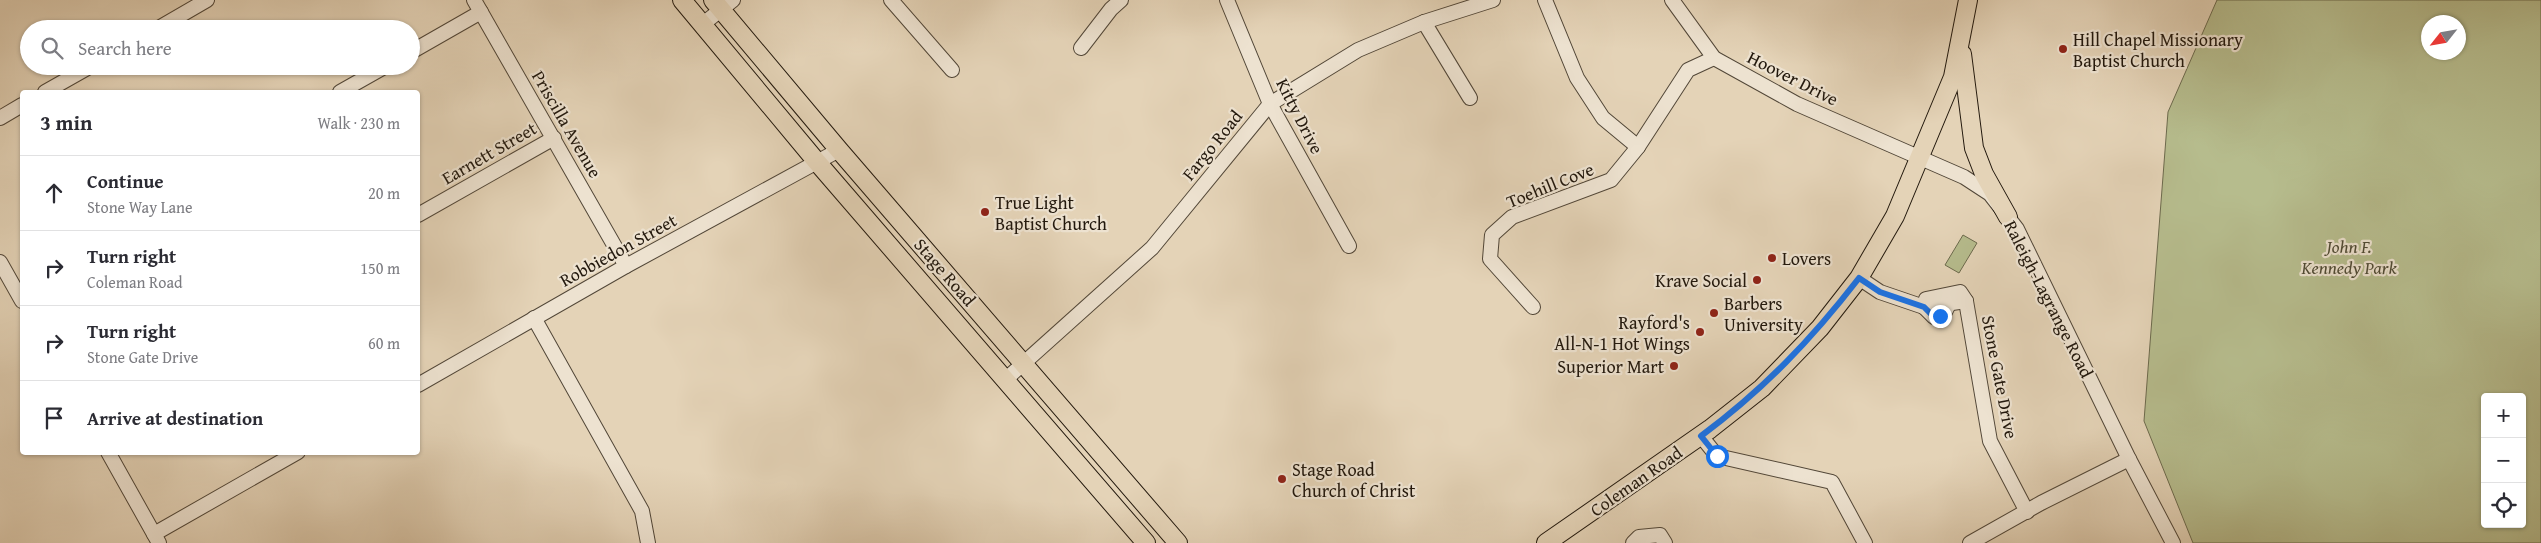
<!DOCTYPE html>
<html lang="en">
<head>
<meta charset="utf-8">
<style>
  :root { --surface:#fff; --page:#f7f7f7; --text:#2b2b33; --muted:#7c7c81; --line:#e1e1e2 }
  body { margin:0; font-family:"Gentium Book Plus",serif; background:var(--page); color:var(--text) }
  .controls { position:absolute; right:15px; bottom:15px; display:grid; overflow:hidden; border-radius:5px; box-shadow:0 1px 4px #0004 }
  .controls button { width:45px; height:45px; display:grid; place-items:center; padding:0; border:0; border-bottom:1px solid var(--line); background:var(--surface); color:var(--text); font:25px sans-serif }
  .compass { position:absolute; left:2421px; top:15px; width:45px; height:45px; border-radius:50%; background:var(--surface); box-shadow:0 1px 4px #0004; rotate:239deg }
  .stop { position:absolute; width:15px; height:15px; margin:-11px; border:4px solid #1a73e8; border-radius:50%; background:#fff }
  .stop.end { background:#1a73e8; border-color:#fff; box-shadow:0 1px 5px #0008 }
  .list { margin:0; padding:0; list-style:none }
  h2 { display:flex; justify-content:space-between; align-items:center; height:65px; margin:0; padding:0 20px; font-size:21px }
  h2 small { font-size:16px; font-weight:400; color:var(--muted) }
  .list li { display:grid; grid-template-columns:32px 1fr auto; gap:15px; align-items:center; box-sizing:border-box; height:75px; padding:0 20px; border-top:1px solid var(--line) }
  .list b { display:block; font-size:19px; white-space:nowrap }
  .list p { margin:0; font-size:16px; white-space:nowrap; color:var(--muted) }
  .list em { font-size:16px; font-style:normal; color:var(--muted) }
  .icon { flex:none; width:28px; height:28px; fill:none; stroke:currentColor; stroke-width:2; stroke-linecap:round; stroke-linejoin:round }
  .map { position:relative; flex:none; width:2541px; height:543px; overflow:hidden }
  .search { position:absolute; background:var(--surface); box-shadow:0 1px 4px #0004; left:20px; top:20px; width:400px; height:55px; display:flex; align-items:center; gap:12px; box-sizing:border-box; padding:0 18px; border-radius:28px; color:var(--muted); font-size:19px }
  .panel { position:absolute; background:var(--surface); box-shadow:0 1px 4px #0004; left:20px; top:90px; width:400px; height:365px; border-radius:5px }
  .map>svg:first-child { display:block }
  .green { fill:#b6bc8d; stroke:#6c6a4d; fill-rule:evenodd }
  .lines { fill:none; stroke-linecap:round; stroke-linejoin:round }
  .minor-casing { stroke:#524738; stroke-width:16 }
  .major-casing { stroke:#22180d; stroke-width:20 }
  .minor { stroke:#ede2d0; stroke-width:14 }
  .major { stroke:#e4d3b7; stroke-width:18 }
  .route { stroke:#1a73e8; stroke-width:6 }
  .poi-dot { fill:#8f2418; stroke:#ede2d0; stroke-width:2 }
  .labels { text-anchor:middle; dominant-baseline:central; stroke-width:4.5; stroke-linejoin:round; paint-order:stroke }
  .poi-label { font-size:18px; fill:#22180d; stroke:#ede2d0; text-anchor:start }
  .street-label { font-size:18px; fill:#22180d; stroke:#ede2d0 }
  .park-label { font-size:18px; font-style:italic; fill:#4e4933; stroke:#ede2d0 }
</style>
</head>
<body>
<div class="map">
<svg width="2541" height="543" viewBox="0 0 2541 543">
  <rect width="100%" height="100%" fill="#e4d3b7"/>
  <filter id="stains"><feTurbulence type="fractalNoise" baseFrequency=".004" numOctaves="4"/><feColorMatrix values="0 0 0 0 .2 0 0 0 0 .09 0 0 0 0 .02 0 0 0 .5 -.17"/></filter>
  <radialGradient id="worn" r=".72"><stop offset=".6" stop-color="#630" stop-opacity="0"/><stop offset="1" stop-color="#630" stop-opacity=".3"/></radialGradient>
  <!-- green -->
  <g class="green">
    <path d="M2217 0H2541V543H2193L2144 421 2168 112ZM2428 22H2458V52H2428ZM2485 397H2522V524H2485Z"/>
    <path d="M1963 235 1977 243 1959 273 1945 265Z"/>
  </g>
  <g class="lines">
    <defs>
      <g id="minor">
        <path d="M474 0 626 266"/>
        <path d="M891 0 952 70"/>
        <path d="M1227 0 1270 104 1349 246"/>
        <path d="M1545 0 1577 78 1603 118 1638 147"/>
        <path d="M1672 0 1714 58 1797 104 1964 177 1990 194 2017 229 2129 459 2173 543"/>
        <path d="M1424 22 1470 98"/>
        <path d="M703 24 733 0"/>
        <path d="M157 29 207 0"/>
        <path d="M1081 48 1111 9 1121 0"/>
        <path d="M411 52 481 12"/>
        <path d="M45 92 91 66"/>
        <path d="M340 92 386 66"/>
        <path d="M0 118 22 105"/>
        <path d="M418 215 554 138"/>
        <path d="M0 262 22 301"/>
        <path d="M1859 278 1880 292 1924 307 1966 301"/>
        <path d="M1533 307 1490 259 1492 235 1512 217 1611 180 1638 147 1688 70 1714 58"/>
        <path d="M1924 307 1926 299 1960 292 1966 301 1990 441 2027 512"/>
        <path d="M1924 307 1934 317 1944 314 1949 304"/>
        <path d="M534 318 642 511 648 543"/>
        <path d="M1005 380 1152 248 1270 104 1358 50 1424 22 1493 0"/>
        <path d="M418 385 626 266 839 150"/>
        <path d="M1701 436 1717 456 1832 482 1865 543"/>
        <path d="M108 452 159 543"/>
        <path d="M154 534 298 452"/>
        <path d="M1633 543 1639 537 1660 535 1665 543"/>
        <path d="M1970 543 2041 503 2129 459"/>
      </g>
      <g id="major">
        <path d="M682 0 817 162 1146 543"/>
        <path d="M713 0 839 150 1178 543"/>
        <path d="M1962 54 1974 148 1984 174 2008 217"/>
        <path d="M1546 543 1710 429 1762 388 1820 328 1859 278 1895 216 1953 77 1968 0"/>
      </g>
    </defs>
    <!-- minor casing -->
    <use href="#minor" class="minor-casing"/>
    <!-- major casing -->
    <use href="#major" class="major-casing"/>
    <!-- minor -->
    <use href="#minor" class="minor"/>
    <!-- major -->
    <use href="#major" class="major"/>
  </g>
  <g class="lines">
    <!-- route -->
    <path class="route" d="M1717 456 1701 436C1764 389 1811 340 1859 278L1880 292 1924 307 1934 317 1940 316"/>
  </g>
  <!-- markers -->
  <g class="poi-dot">
    <circle cx="2063" cy="49" r="5"/>
    <circle cx="985" cy="212" r="5"/>
    <circle cx="1772" cy="258" r="5"/>
    <circle cx="1757" cy="280" r="5"/>
    <circle cx="1714" cy="313" r="5"/>
    <circle cx="1700" cy="332" r="5"/>
    <circle cx="1674" cy="366" r="5"/>
    <circle cx="1282" cy="479" r="5"/>
  </g>
  <g class="labels">
    <!-- poi labels -->
    <g class="poi-label">
      <text x="2073" y="39">Hill Chapel Missionary<tspan x="2073" dy="21">Baptist Church</tspan></text>
      <text x="995" y="202">True Light<tspan x="995" dy="21">Baptist Church</tspan></text>
      <text x="1782" y="258">Lovers</text>
      <text x="1747" y="280" text-anchor="end">Krave Social</text>
      <text x="1724" y="303">Barbers<tspan x="1724" dy="21">University</tspan></text>
      <text x="1690" y="322" text-anchor="end">Rayford's<tspan x="1690" dy="21">All-N-1 Hot Wings</tspan></text>
      <text x="1664" y="366" text-anchor="end">Superior Mart</text>
      <text x="1292" y="469">Stage Road<tspan x="1292" dy="21">Church of Christ</tspan></text>
    </g>
    <!-- street labels -->
    <g class="street-label">
      <text transform="translate(1793 78) rotate(27)">Hoover Drive</text>
      <text transform="translate(1300 116) rotate(63)">Kitty Drive</text>
      <text transform="translate(567 124) rotate(60)">Priscilla Avenue</text>
      <text transform="translate(1212 145) rotate(-51)">Fargo Road</text>
      <text transform="translate(489 153) rotate(-30)">Earnett Street</text>
      <text transform="translate(1550 185) rotate(-22)">Toehill Cove</text>
      <text transform="translate(618 250) rotate(-29)">Robbiedon Street</text>
      <text transform="translate(945 272) rotate(49)">Stage Road</text>
      <text transform="translate(2049 299) rotate(63)">Raleigh-Lagrange Road</text>
      <text transform="translate(2000 377) rotate(79)">Stone Gate Drive</text>
      <text transform="translate(1636 481) rotate(-35)">Coleman Road</text>
    </g>
    <!-- park labels -->
    <g class="park-label">
      <text x="2349" y="246">John F.<tspan x="2349" dy="21">Kennedy Park</tspan></text>
    </g>
  </g>
  <rect width="100%" height="100%" filter="url(#stains)"/>
  <rect width="100%" height="100%" fill="url(#worn)"/>
</svg>
<div class="controls">
<button>+</button>
<button>−</button>
<button><svg class="icon" aria-label="locate" viewBox="0 0 24 24"><circle cx="12" cy="12" r="6"/><path d="M12 2v4M12 18v4M2 12h4M18 12h4"/></svg></button>
</div>
<svg class="compass" viewBox="-18 -18 36 36"><path d="M0-13l5 13h-10z" fill="#e53935"/><path d="M0 13l5-13h-10z" fill="#7c7c81"/></svg>
<div class="stop" style="left:1717px;top:456px"></div>
<div class="stop end" style="left:1940px;top:316px"></div>
<div class="search"><svg class="icon" aria-label="search" viewBox="0 0 24 24"><circle cx="10" cy="10" r="6"/><path d="M15 15l6 6"/></svg>Search here</div>
<section class="panel">
<h2>3 min<small>Walk · 230 m</small></h2>
<ul class="list">
<li><svg class="icon" aria-label="ahead" viewBox="0 0 24 24"><path d="M12 20V5M6 11l6-6 6 6"/></svg><div><b>Continue</b><p>Stone Way Lane</p></div><em>20 m</em></li>
<li><svg class="icon" aria-label="right" viewBox="0 0 24 24"><path d="M7 20v-9h11M14 6l5 5-5 5"/></svg><div><b>Turn right</b><p>Coleman Road</p></div><em>150 m</em></li>
<li><svg class="icon" aria-label="right" viewBox="0 0 24 24"><path d="M7 20v-9h11M14 6l5 5-5 5"/></svg><div><b>Turn right</b><p>Stone Gate Drive</p></div><em>60 m</em></li>
<li><svg class="icon" aria-label="arrive" viewBox="0 0 24 24"><path d="M6 21V4h12l-3 4 3 4H6"/></svg><div><b>Arrive at destination</b></div></li>
</ul>
</section>
</div>
</body>
</html>
